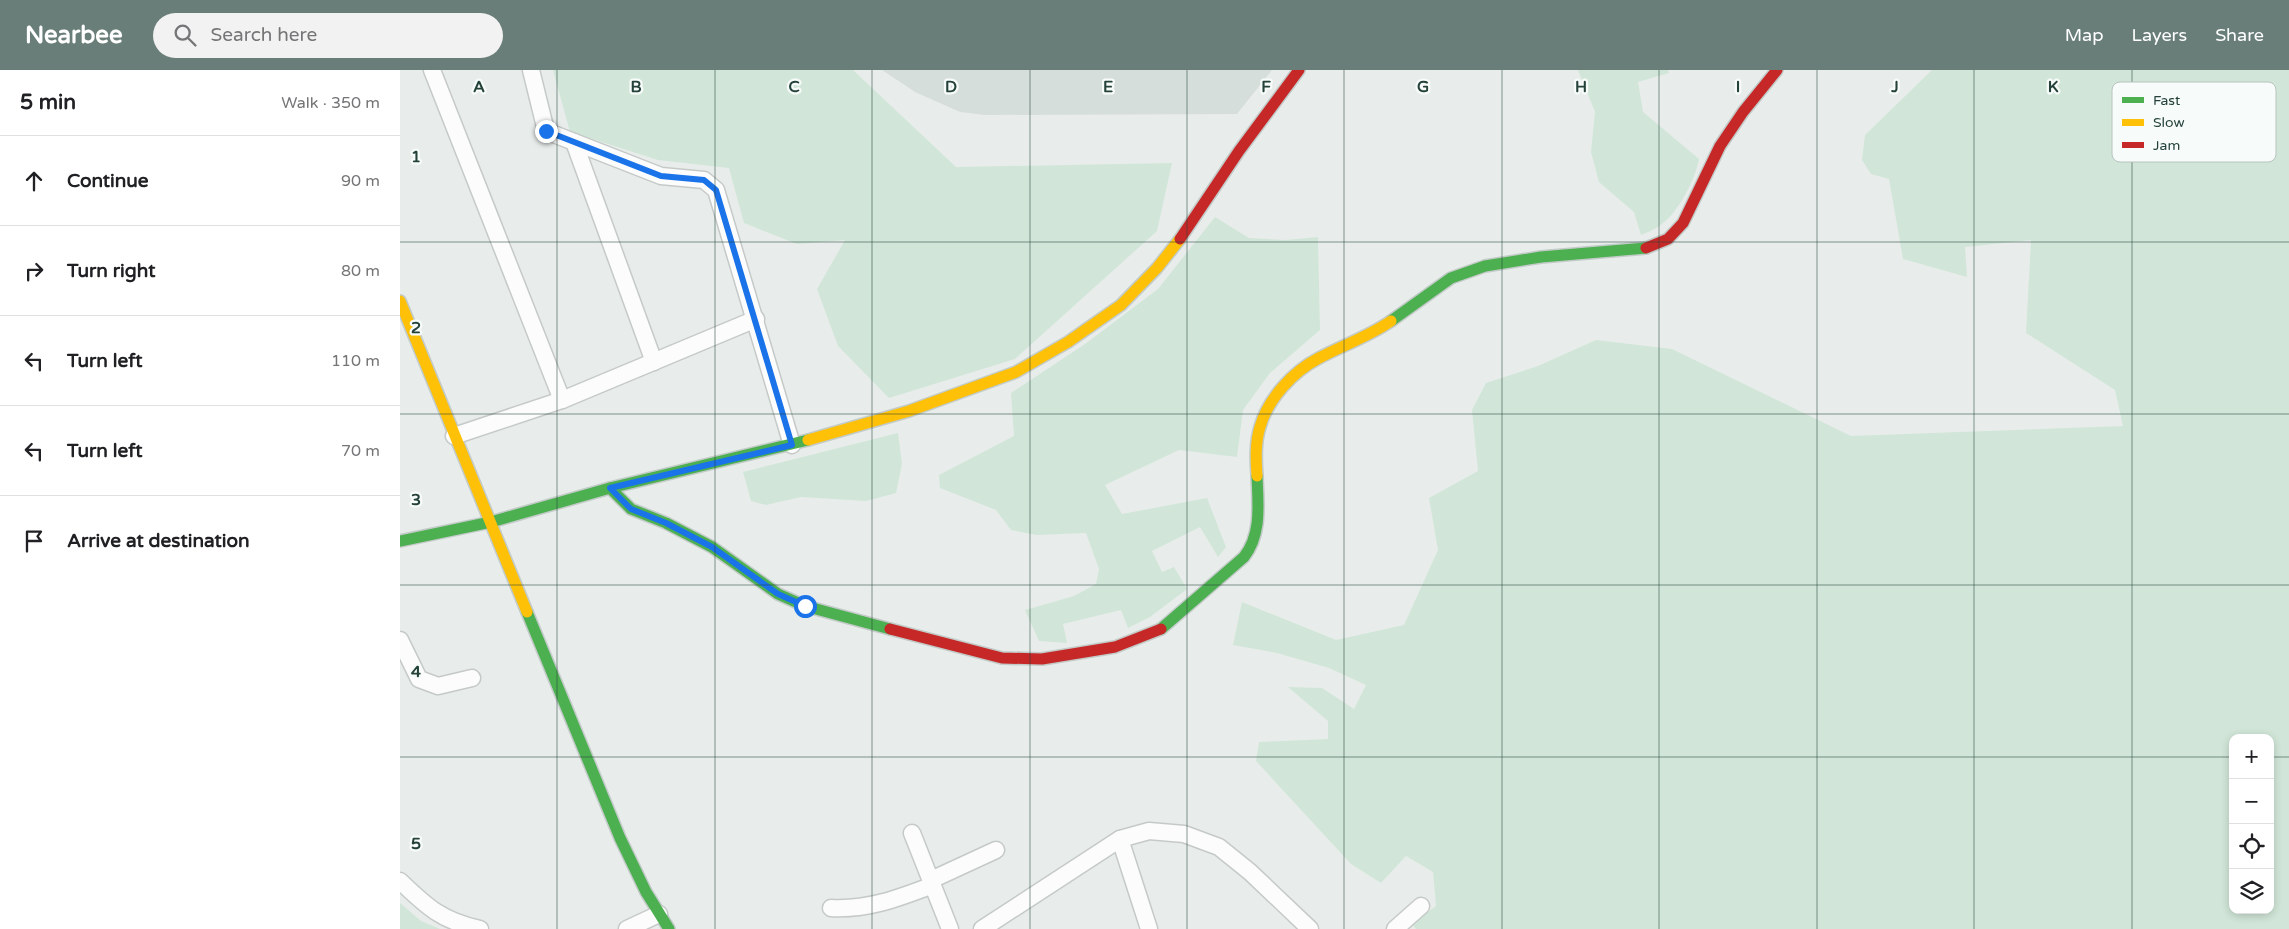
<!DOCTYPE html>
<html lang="en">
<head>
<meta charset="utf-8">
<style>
  :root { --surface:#fff; --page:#f2f2f2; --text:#202124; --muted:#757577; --line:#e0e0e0; --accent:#697e78 }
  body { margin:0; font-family:"Varela Round",sans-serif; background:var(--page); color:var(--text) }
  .controls { position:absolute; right:15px; bottom:15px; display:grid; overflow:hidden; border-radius:10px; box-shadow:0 2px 8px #0003 }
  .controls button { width:45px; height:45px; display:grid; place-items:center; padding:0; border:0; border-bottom:1px solid var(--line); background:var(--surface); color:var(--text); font:25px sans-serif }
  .stop { position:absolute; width:15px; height:15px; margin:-11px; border:4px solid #1a73e8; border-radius:50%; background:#fff }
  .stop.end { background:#1a73e8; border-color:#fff; box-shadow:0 1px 5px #0008 }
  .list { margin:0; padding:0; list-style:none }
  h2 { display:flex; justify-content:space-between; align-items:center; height:65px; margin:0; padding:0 20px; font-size:21px }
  h2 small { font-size:16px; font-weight:400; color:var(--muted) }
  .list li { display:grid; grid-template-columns:32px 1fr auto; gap:15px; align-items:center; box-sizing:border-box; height:90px; padding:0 20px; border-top:1px solid var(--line) }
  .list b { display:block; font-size:19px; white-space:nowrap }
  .list em { font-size:16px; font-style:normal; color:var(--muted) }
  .icon { flex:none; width:28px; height:28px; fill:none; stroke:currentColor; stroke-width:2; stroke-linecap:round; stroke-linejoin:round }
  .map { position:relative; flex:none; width:1889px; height:859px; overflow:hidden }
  header { display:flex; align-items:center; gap:30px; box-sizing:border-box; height:70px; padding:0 25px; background:var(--accent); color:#fff }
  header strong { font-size:24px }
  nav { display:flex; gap:28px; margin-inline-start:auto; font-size:18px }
  .search { width:350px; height:45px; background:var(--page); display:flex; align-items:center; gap:12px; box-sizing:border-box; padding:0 18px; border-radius:28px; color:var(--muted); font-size:19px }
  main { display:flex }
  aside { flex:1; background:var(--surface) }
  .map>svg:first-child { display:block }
  .built { fill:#d6dedb }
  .green { fill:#d1e6d8; fill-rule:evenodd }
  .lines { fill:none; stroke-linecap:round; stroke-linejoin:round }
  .street-casing { stroke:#c5cac8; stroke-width:19 }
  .fast-casing { stroke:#c3cbc8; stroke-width:14 }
  .slow-casing { stroke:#c3cbc8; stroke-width:14 }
  .jam-casing { stroke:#c3cbc8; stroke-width:14 }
  .street { stroke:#fcfcfc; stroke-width:16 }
  .fast { stroke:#4caf50; stroke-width:11 }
  .slow { stroke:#ffc107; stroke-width:11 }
  .jam { stroke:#c62828; stroke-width:11 }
  .route { stroke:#1a73e8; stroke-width:6 }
  .grid { fill:none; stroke:#24423a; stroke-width:1; stroke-opacity:0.55 }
  .key { fill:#f7fbf9; stroke:#b8c4c0; stroke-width:1 }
  .key-label { font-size:14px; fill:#24423a }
  .grid-label { font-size:16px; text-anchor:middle; font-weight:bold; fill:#24423a; stroke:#f7fbf9; stroke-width:4.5; stroke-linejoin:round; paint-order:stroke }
</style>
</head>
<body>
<header>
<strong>Nearbee</strong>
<div class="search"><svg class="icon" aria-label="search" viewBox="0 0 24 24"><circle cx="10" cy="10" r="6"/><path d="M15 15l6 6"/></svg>Search here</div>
<nav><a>Map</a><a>Layers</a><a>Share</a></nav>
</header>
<main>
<aside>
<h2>5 min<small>Walk · 350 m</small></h2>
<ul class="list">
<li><svg class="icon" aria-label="ahead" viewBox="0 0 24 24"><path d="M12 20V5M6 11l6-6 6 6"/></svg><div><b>Continue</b></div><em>90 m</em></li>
<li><svg class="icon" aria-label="right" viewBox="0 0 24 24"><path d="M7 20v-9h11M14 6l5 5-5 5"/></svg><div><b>Turn right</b></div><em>80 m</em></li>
<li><svg class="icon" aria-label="left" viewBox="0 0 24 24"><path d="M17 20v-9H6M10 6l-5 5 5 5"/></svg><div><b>Turn left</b></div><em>110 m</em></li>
<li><svg class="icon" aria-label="left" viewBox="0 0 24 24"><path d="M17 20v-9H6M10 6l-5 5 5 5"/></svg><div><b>Turn left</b></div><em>70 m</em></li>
<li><svg class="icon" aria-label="arrive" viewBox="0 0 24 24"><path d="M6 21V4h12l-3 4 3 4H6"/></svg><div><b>Arrive at destination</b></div></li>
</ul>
</aside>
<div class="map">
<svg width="1889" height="859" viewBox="0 0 1889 859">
  <rect width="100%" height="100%" fill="#e8edeb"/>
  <!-- built -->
  <path class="built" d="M482 0H872L837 44 585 45 560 42 515 22Z"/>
  <!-- green -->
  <g class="green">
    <path d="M153 0H453L556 97 772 93 757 161 615 289 489 328 438 276 417 219 445 170 397 174 344 153 329 98 258 90 170 62Z"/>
    <path d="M1178 0H1268L1269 3 1238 12 1243 42 1299 89C1295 110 1278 144 1259 156 1254 160 1247 162 1241 165L1234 142 1199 112 1191 82 1195 42Z"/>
    <path d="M1532 0H1889V859H1016L1012 854 1036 836 1033 802 1006 786 981 813 951 794 856 691 859 672 928 669V651L888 617 922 618 954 639 966 615 929 598 877 583 833 575 842 532 936 570 1004 555 1038 480 1029 428 1078 401 1072 340 1086 313 1138 296 1196 270 1272 279 1451 366 1723 356 1715 320 1626 263 1631 170 1565 177 1567 207 1503 189 1489 109 1471 104 1462 90 1465 65ZM1833 668H1870V840H1833Z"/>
    <path d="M815 147 849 168 886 170 918 167 920 260 870 303 843 340 837 387 779 380 705 415 722 444 807 428 826 477 818 487 800 457 752 481 762 502 774 497 787 519 750 547 728 558 721 540 663 554 667 573 639 571 625 540 674 526 696 514 699 499 686 463 637 465 611 460 596 440 540 418 539 405 614 366 611 323 685 274 758 219Z"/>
    <path d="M498 363 502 394 496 423 466 431 401 427 366 435 351 431 343 402Z"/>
    <path d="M0 833 21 851 40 859H0Z"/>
  </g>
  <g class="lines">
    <defs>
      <g id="street">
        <path d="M32 0 162 330"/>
        <path d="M131 0 146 61 261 106 304 110 316 120 392 375"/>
        <path d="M174 72 254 292"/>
        <path d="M54 366 162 330 356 249"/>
        <path d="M0 570 19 609 38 616 72 608"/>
        <path d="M512 763 550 859"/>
        <path d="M720 769 749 859"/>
        <path d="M531 810 596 780"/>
        <path d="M0 811C27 837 42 851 80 859"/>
        <path d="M431 838C468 840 499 828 533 815"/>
        <path d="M227 859 259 844"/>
        <path d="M582 859 720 769 749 761 784 764 819 777 850 802 910 859"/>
        <path d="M995 859 1021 836"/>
      </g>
      <g id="fast">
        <path d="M991 251 1051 208 1085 196 1141 187 1246 178"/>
        <path d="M210 418 231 439 266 453 312 477 378 524 405 536 490 559"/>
        <path d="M0 471 91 452 210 418 408 370"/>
        <path d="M127 542 220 768 246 822 269 859"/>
        <path d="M761 559 844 487C862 464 858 434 857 406"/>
      </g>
      <g id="slow">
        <path d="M0 231 127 542"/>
        <path d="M408 370 509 341 616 302 668 272 721 235 757 198 780 169"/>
        <path d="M857 406C856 390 855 373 860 357 868 328 894 301 919 288 943 275 968 267 991 251"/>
      </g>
      <g id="jam">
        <path d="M780 169 839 81 899 0"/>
        <path d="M1246 178 1268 169 1283 153 1320 76 1343 42 1377 0"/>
        <path d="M490 559 602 588 642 589 715 577 761 559"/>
      </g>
    </defs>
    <!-- street casing -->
    <use href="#street" class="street-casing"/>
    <!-- fast casing -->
    <use href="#fast" class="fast-casing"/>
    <!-- slow casing -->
    <use href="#slow" class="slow-casing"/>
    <!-- jam casing -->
    <use href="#jam" class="jam-casing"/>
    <!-- street -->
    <use href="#street" class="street"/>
    <!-- fast -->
    <use href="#fast" class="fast"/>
    <!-- slow -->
    <use href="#slow" class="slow"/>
    <!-- jam -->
    <use href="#jam" class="jam"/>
  </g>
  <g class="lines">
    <!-- route -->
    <path class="route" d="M146 61 261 106 304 110 316 120 392 375 210 418 231 439 266 453 312 477 378 524 405 536"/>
  </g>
  <!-- grid -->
  <path class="grid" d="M157 0V859M315 0V859M472 0V859M630 0V859M787 0V859M944 0V859M1102 0V859M1259 0V859M1417 0V859M1574 0V859M1732 0V859M0 172H1889M0 344H1889M0 515H1889M0 687H1833M1870 687H1889"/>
  <!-- legend -->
  <rect x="1712" y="12" width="164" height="80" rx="8" class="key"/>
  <rect x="1722" y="27" width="22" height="6" fill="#4caf50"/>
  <rect x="1722" y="49" width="22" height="7" fill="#ffc107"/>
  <rect x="1722" y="72" width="22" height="6" fill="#c62828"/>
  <g class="key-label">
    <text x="1753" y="35">Fast</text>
    <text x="1753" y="57">Slow</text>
    <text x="1753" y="80">Jam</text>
  </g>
  <g class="grid-label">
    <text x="79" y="22">A</text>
    <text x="236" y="22">B</text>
    <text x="394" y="22">C</text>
    <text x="551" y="22">D</text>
    <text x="708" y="22">E</text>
    <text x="866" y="22">F</text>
    <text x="1023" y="22">G</text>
    <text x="1181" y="22">H</text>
    <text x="1338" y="22">I</text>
    <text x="1495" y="22">J</text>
    <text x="1653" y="22">K</text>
    <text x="16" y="92">1</text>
    <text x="16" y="263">2</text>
    <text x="16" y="435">3</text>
    <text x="16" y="607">4</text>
    <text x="16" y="779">5</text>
  </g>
</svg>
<div class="controls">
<button>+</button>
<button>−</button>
<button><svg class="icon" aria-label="locate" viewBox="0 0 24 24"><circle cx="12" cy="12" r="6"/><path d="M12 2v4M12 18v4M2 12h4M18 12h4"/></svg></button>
<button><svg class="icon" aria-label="layers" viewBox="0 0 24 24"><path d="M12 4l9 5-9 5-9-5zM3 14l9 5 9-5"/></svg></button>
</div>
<div class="stop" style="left:405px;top:536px"></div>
<div class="stop end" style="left:146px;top:61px"></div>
</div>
</main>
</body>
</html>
